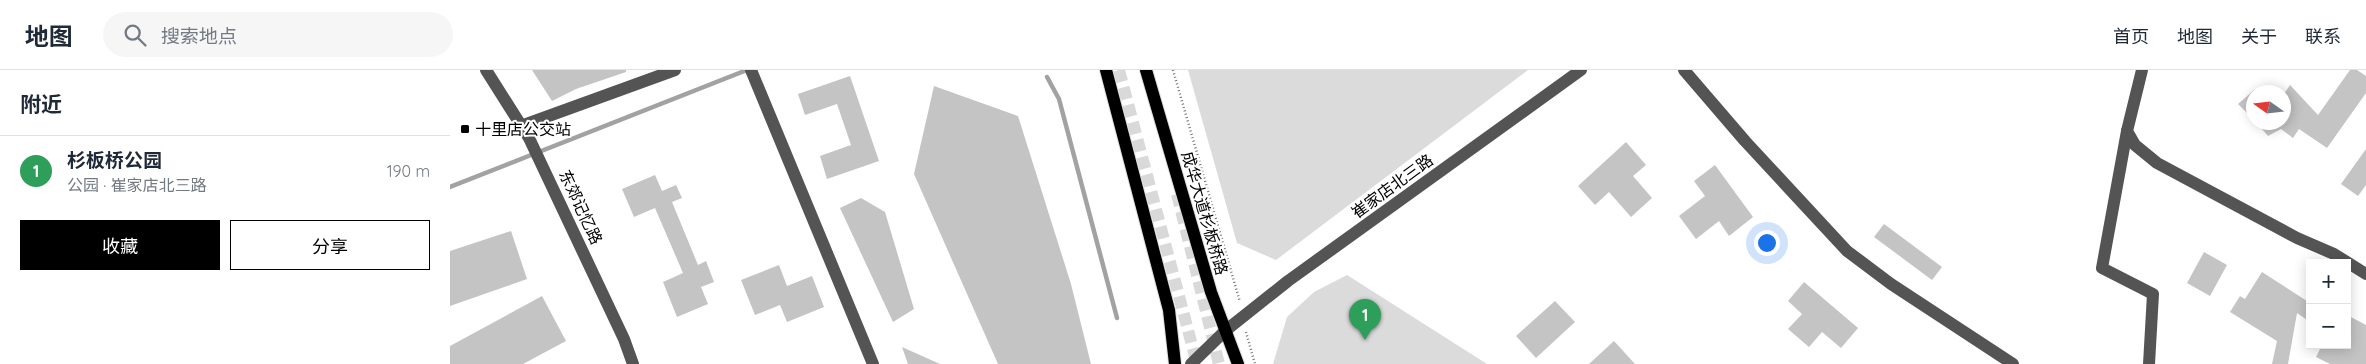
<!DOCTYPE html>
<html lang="zh">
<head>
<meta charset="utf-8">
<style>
  :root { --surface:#fff; --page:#f6f6f7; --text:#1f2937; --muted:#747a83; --line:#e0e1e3; --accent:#000 }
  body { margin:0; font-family:Quicksand,"Noto Sans SC",sans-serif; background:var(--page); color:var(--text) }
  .controls { position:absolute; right:15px; bottom:15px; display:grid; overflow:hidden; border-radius:0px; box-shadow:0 2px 12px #0003 }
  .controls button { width:45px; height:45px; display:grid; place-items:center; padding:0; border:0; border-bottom:1px solid var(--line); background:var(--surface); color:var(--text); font:25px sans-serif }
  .compass { position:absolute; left:1796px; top:15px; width:45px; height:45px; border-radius:50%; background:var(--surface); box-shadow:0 2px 12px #0003; rotate:284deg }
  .you { position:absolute; left:1316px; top:172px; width:18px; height:18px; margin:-12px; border:4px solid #fff; border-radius:50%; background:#1a73e8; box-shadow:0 0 0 8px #1a73e833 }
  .badge { display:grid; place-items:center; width:32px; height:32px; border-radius:50%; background:var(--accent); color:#fff; font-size:16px; font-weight:700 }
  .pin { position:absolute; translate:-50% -41px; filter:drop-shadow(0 1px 2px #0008) }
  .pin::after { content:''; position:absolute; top:26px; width:18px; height:15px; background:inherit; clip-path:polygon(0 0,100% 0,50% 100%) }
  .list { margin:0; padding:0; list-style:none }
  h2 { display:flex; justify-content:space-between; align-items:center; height:65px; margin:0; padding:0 20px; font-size:21px }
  h2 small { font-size:16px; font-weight:400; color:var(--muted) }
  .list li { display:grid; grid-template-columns:32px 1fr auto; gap:15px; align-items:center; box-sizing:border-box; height:70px; padding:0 20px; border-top:1px solid var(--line) }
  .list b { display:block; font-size:19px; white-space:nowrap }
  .list p { margin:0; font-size:16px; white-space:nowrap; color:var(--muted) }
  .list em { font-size:16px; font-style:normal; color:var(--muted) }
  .actions { display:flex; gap:10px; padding:15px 20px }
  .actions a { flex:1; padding:11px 0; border:1px solid var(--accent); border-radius:0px; text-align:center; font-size:18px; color:var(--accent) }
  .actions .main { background:var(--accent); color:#fff }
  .icon { flex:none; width:28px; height:28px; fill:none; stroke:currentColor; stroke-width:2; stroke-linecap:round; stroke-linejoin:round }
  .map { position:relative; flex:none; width:1916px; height:294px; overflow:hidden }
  header { display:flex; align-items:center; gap:30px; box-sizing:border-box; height:70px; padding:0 25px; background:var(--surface); border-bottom:1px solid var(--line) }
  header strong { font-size:24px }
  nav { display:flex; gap:28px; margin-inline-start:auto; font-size:18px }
  .search { width:350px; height:45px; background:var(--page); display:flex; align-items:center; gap:12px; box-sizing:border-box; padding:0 18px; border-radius:28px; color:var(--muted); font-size:19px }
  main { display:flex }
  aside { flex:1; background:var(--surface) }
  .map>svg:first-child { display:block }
  .green { fill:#dbdbdb }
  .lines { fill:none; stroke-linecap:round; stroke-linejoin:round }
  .stream { stroke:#a2a2a2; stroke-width:4.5 }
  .building { fill:#c4c4c4 }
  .major-tunnel { stroke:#d9d9d9; stroke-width:12; stroke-dasharray:12 6; stroke-linecap:butt }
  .major-casing { stroke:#dbdbdb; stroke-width:14 }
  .path { stroke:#767676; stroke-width:2.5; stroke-dasharray:1 2.5; stroke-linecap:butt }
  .minor { stroke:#545454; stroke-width:12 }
  .major { stroke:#000; stroke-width:12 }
  .poi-dot { fill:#000; stroke:#fff; stroke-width:2 }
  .labels { text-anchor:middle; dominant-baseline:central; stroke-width:4; stroke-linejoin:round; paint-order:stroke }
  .poi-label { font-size:16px; fill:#000; stroke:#fff; text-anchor:start }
  .street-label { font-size:16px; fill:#000; stroke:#fff }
</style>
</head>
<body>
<header>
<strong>地图</strong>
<div class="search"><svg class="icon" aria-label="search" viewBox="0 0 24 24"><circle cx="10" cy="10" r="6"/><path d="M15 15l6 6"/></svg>搜索地点</div>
<nav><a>首页</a><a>地图</a><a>关于</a><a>联系</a></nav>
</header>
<main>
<aside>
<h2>附近<small></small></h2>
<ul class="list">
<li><span class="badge" style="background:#2e9e5b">1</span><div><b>杉板桥公园</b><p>公园 · 崔家店北三路</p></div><em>190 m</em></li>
</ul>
<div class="actions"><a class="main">收藏</a><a>分享</a></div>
</aside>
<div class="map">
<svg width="1916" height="294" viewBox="0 0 1916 294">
  <rect width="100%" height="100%" fill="#fff"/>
  <!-- green -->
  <g class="green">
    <path d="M738 0H1078L826 190 787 173Z"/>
    <path d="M897 205 1037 294H823L837 247 864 222Z"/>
  </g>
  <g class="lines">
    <!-- stream -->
    <g class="stream">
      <path d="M597 7 609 29 667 248"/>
      <path d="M0 117 297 0"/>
    </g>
  </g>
  <!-- building -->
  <g class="building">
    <path d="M82 0H176V2L126 19 102 31Z"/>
    <path d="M1900 0H1907L1916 6V23L1877 78 1849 59 1843 68 1831 59 1818 66 1806 52H1834V24L1840 15 1868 45Z"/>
    <path d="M400 6 429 91 377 109 370 86 401 75 387 34 355 45 348 24Z"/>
    <path d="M484 16 568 46 621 214 641 294H548L464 104Z"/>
    <path d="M1804 20V50L1788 34Z"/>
    <path d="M1176 72 1196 95 1183 106 1202 128 1181 147 1159 122 1145 135 1128 116Z"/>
    <path d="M1916 79V115L1908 126 1891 114Z"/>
    <path d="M1265 95 1303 147 1279 166 1269 151 1246 169 1229 146 1255 126 1244 111Z"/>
    <path d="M205 105 212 121 226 115 232 128 222 132 248 195 256 191 264 212 251 217 258 234 227 247 213 212 233 203 205 138 184 147 172 119Z"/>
    <path d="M411 128 435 142 464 239 443 252 390 138Z"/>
    <path d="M1434 154 1492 197 1482 210 1424 167Z"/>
    <path d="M61 161 77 209 0 236V181Z"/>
    <path d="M1754 182 1777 195 1760 226 1737 213Z"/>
    <path d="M329 195 337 216 362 206 374 237 337 252 330 235 305 245 291 210Z"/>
    <path d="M1812 202 1860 233V252L1847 243 1838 294H1822L1827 271 1780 242 1790 226 1795 229Z"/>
    <path d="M1354 212 1408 258 1391 278 1372 262 1359 277 1338 259 1352 244 1338 231Z"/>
    <path d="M92 226 116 271 73 294H0V276Z"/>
    <path d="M1105 231 1125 252 1086 288 1066 266Z"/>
    <path d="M1897 245 1916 255V294H1880L1866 287 1872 275H1897Z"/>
    <path d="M1164 271 1185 294H1139Z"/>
    <path d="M452 277 490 294H458Z"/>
  </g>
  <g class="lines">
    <!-- major-tunnel -->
    <g class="major-tunnel">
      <path d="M669 0 747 294"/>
      <path d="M727 124 769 294"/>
    </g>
    <defs>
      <g id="major">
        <path d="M656 0 719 240 725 294"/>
        <path d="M696 0 761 222 788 294"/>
      </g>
    </defs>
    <!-- major casing -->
    <use href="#major" class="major-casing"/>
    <!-- path -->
    <g class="path">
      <path d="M723 0 790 232"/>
      <path d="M796 262 805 294"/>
    </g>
    <!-- minor -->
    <g class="minor">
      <path d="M36 0 79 68 174 269 183 294"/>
      <path d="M301 0 423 294"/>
      <path d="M1234 0 1295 71 1397 181 1441 214 1563 294"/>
      <path d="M1692 0 1677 61 1685 75 1707 93 1847 168 1884 184 1916 204"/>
      <path d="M71 56 225 0"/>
      <path d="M1677 61 1652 198 1703 224 1699 294"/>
      <path d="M741 294 775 261 838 211 1131 0"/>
    </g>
    <!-- major -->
    <use href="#major" class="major"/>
  </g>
  <!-- markers -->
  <rect class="poi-dot" x="10" y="54" width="10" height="10" rx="2.5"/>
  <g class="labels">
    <!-- poi labels -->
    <g class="poi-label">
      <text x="25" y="59">十里店公交站</text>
    </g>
    <!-- street labels -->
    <g class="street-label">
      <text transform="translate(942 116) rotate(-36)">崔家店北三路</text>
      <text transform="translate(131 137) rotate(65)">东郊记忆路</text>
      <text transform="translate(755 143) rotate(74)">成华大道杉板桥路</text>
    </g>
  </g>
</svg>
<div class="controls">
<button>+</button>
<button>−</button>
</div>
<svg class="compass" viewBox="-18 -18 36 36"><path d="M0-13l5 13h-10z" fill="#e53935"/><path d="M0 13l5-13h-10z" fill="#747a83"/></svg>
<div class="you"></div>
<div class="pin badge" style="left:915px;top:270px;background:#2e9e5b">1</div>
</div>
</main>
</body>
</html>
